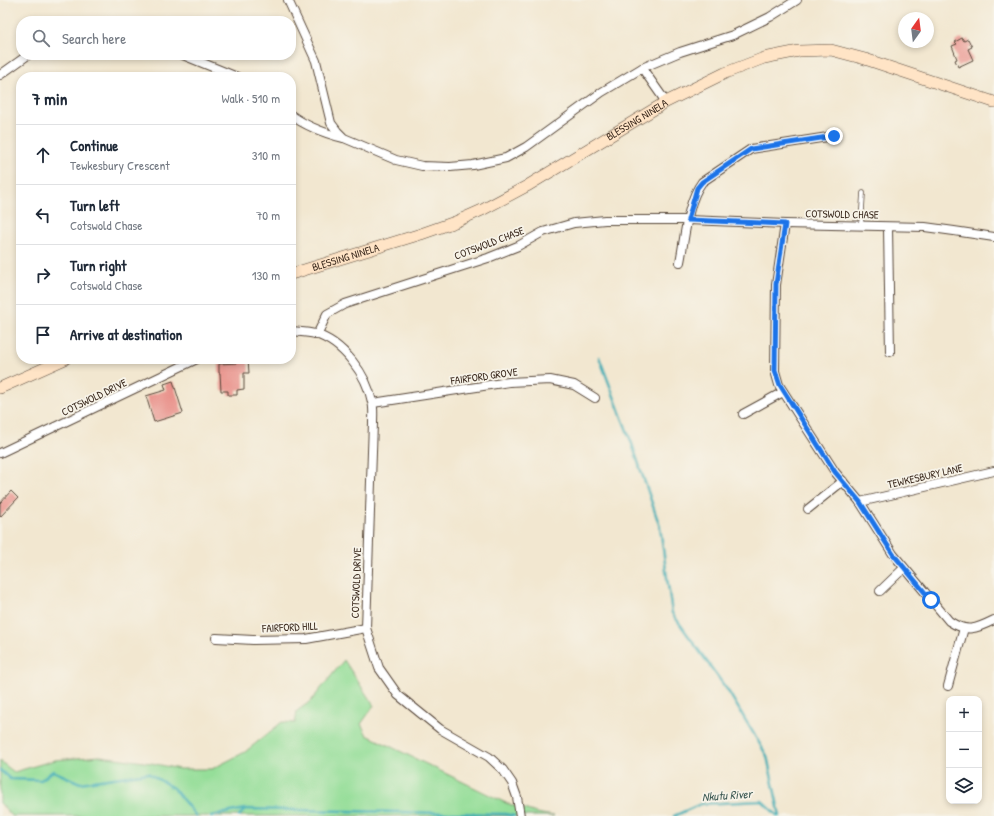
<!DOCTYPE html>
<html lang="en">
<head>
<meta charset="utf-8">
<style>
  :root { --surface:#fff; --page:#f2f2f3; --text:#1f2937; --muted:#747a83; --line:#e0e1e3 }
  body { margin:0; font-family:"Patrick Hand",sans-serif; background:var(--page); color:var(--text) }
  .controls { position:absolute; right:12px; bottom:12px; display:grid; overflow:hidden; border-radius:8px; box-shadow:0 2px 6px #0003 }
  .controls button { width:36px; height:36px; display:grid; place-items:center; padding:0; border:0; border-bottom:1px solid var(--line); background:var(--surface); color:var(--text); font:20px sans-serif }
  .compass { position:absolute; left:898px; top:12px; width:36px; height:36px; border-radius:50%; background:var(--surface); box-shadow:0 2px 6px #0003; rotate:14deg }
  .stop { position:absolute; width:12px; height:12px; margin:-9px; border:3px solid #1a73e8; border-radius:50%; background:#fff }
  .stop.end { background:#1a73e8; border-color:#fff; box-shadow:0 1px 4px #0008 }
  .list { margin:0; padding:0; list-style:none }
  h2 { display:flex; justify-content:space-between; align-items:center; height:52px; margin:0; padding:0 16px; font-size:17px }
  h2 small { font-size:13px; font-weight:400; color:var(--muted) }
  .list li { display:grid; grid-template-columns:26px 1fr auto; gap:12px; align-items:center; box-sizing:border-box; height:60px; padding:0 16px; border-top:1px solid var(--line) }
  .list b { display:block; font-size:15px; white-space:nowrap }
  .list p { margin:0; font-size:13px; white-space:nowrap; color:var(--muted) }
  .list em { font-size:13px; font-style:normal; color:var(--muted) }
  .icon { flex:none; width:22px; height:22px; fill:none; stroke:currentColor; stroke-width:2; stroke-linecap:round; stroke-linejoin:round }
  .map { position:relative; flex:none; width:994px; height:816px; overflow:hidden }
  .search { position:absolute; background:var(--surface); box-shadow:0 2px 6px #0003; left:16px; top:16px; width:280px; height:44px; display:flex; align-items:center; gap:10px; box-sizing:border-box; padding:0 14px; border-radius:16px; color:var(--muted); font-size:15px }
  .panel { position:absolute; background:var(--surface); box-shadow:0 2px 6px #0003; left:16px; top:72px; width:280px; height:292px; border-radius:16px }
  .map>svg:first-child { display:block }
  .green { fill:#95de99; stroke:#68845c }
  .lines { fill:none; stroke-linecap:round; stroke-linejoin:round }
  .stream { stroke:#3cadb5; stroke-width:2.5 }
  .building { fill:#e9928b }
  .lane-casing { stroke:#564639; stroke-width:5.5 }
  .street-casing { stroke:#564639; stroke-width:10 }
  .secondary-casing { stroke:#564639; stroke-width:12 }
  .lane { stroke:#fff; stroke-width:4 }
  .street { stroke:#fff; stroke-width:8 }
  .secondary { stroke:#ffe4c6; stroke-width:11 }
  .route { stroke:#1a73e8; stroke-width:5 }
  .labels { text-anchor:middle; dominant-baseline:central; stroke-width:3.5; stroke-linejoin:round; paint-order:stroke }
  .street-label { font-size:11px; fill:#3b2a1e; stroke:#f7f3e8 }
  .water-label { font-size:12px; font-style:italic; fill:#3b5853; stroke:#f7f3e8 }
</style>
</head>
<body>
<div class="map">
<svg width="994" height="816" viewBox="0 0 994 816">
  <rect width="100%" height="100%" fill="#f7f3e8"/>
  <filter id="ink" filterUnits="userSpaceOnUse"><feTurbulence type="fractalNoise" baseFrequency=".025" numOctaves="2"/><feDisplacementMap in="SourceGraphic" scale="8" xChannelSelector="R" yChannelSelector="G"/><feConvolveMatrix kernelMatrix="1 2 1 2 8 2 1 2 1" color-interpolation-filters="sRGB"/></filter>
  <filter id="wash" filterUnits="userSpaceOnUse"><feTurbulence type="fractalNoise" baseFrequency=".012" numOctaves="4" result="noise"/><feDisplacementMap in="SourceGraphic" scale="16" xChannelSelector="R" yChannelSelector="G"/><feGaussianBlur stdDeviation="0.9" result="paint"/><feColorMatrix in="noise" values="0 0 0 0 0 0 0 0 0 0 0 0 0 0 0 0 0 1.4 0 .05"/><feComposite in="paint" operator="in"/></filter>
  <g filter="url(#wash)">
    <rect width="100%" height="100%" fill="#f2e7d0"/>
    <!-- green -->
    <path class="green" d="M344 660 374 706 361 724 367 735 506 803 536 813 554 816H12L0 803V761L14 772 55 760 100 756 151 763 179 769H212L245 752 282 722 295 723 297 711 311 701Z"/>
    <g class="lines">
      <!-- stream -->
      <g class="stream">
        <path d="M599 357 632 444 660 527 672 613 728 691 767 756 780 816"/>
        <path d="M0 770 10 779 41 780 53 771 80 783 148 773 173 788 196 816"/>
        <path d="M211 816 245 809"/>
        <path d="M239 816 245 809 505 814 514 816"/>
        <path d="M674 816 701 804 762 801 778 816"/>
      </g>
    </g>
    <g id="blocks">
      <!-- building -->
      <g class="building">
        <path d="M962 38 964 41 968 39 972 47 968 49 973 60 958 67 955 60 957 59 952 46 957 44 955 42Z"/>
        <path d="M237 359H248L249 373H244V389L237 390V395H228V391H221L220 373H219V364L237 363Z"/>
        <path d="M173 381 183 413 154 422 146 396 166 390 164 384Z"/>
        <path d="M11 491 18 498 0 517V503Z"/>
      </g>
    </g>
  </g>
  <g filter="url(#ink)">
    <use href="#blocks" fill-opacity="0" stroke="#564639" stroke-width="1"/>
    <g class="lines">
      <defs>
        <path id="lane" d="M861 226 863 193"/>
        <g id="street">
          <path d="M288 0 316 61 331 123 337 131 344 138 396 160 422 166 450 167 473 165 506 158 526 147 602 92 642 68 680 52 733 35 770 17 797 0"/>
          <path d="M183 55 237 77"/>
          <path d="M642 68 666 102"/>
          <path d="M0 75 28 55"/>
          <path d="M291 115C307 127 324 133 343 138"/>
          <path d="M785 224 776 285 775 371 779 385 835 472 860 502 893 554 949 621C967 633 976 629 994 620"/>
          <path d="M888 227 890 352"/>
          <path d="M680 262C685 237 687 202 702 182L751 149 834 136"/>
          <path d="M291 331C299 332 307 332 315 334 343 342 367 375 372 402 374 408 373 416 373 423L366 628 379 668 398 695 440 729 489 757 503 770 512 783 517 797 520 816"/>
          <path d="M317 335 327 314 345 304 488 258 518 246 543 232 574 223 605 220H688L785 224 925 227 954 231 994 237"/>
          <path d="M373 403 509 382 550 380 574 385 595 398"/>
          <path d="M743 414 783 392"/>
          <path d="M0 453 197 359"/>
          <path d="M860 502 994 471"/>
          <path d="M808 509 843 481"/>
          <path d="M880 591 904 568"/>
          <path d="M216 638 253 640 306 639 366 628"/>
          <path d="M948 686 964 628"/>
        </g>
        <g id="secondary">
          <path id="s1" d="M291 274 421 234 455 222 482 210 527 186 666 102 725 73 764 58 799 51 831 50 865 59 994 102"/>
          <path d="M0 388 65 359"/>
        </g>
      </defs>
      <!-- lane casing -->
      <use href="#lane" class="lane-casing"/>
      <!-- street casing -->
      <use href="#street" class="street-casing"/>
      <!-- secondary casing -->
      <use href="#secondary" class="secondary-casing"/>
      <!-- lane -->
      <use href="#lane" class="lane"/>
      <!-- street -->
      <use href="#street" class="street"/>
      <!-- secondary -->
      <use href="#secondary" class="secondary"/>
    </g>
  </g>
  <g class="lines" filter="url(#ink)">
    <!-- route -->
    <path class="route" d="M834 136 751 149 702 182 697 188 688 220 785 224 776 284 775 370 780 385 835 472 860 502 893 554 931 600"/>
  </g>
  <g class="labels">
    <!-- street labels -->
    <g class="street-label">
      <text stroke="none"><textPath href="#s1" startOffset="381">BLESSING NINELA</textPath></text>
      <text transform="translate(842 214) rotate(1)">COTSWOLD CHASE</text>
      <text transform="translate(489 243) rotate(-21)">COTSWOLD CHASE</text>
      <text stroke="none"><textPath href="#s1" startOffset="57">BLESSING NINELA</textPath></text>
      <text transform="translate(484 376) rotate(-8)">FAIRFORD GROVE</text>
      <text transform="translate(94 397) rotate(-26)">COTSWOLD DRIVE</text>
      <text transform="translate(925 476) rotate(-13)">TEWKESBURY LANE</text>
      <text transform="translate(356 583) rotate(-88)">COTSWOLD DRIVE</text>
      <text transform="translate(290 627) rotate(-3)">FAIRFORD HILL</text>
    </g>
    <!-- water labels -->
    <g class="water-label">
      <text transform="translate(727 795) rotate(-4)">Nkutu River</text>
    </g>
  </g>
</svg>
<div class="controls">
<button>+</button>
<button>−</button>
<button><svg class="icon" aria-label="layers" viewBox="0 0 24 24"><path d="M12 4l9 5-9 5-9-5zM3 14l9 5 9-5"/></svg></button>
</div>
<svg class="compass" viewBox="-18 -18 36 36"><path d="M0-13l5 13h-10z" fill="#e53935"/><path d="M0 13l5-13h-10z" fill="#747a83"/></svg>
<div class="stop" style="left:931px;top:600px"></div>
<div class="stop end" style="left:834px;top:136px"></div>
<div class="search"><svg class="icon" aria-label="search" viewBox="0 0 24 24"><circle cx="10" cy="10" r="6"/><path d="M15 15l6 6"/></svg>Search here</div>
<section class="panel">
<h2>7 min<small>Walk · 510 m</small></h2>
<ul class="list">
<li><svg class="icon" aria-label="ahead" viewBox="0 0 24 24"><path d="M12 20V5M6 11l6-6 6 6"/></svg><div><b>Continue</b><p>Tewkesbury Crescent</p></div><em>310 m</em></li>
<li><svg class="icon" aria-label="left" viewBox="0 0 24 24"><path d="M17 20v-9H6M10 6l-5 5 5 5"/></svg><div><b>Turn left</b><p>Cotswold Chase</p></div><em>70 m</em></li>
<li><svg class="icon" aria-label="right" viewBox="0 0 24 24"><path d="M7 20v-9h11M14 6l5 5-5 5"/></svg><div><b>Turn right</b><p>Cotswold Chase</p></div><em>130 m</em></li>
<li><svg class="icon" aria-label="arrive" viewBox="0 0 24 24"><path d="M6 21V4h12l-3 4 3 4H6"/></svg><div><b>Arrive at destination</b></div></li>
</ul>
</section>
</div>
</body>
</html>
